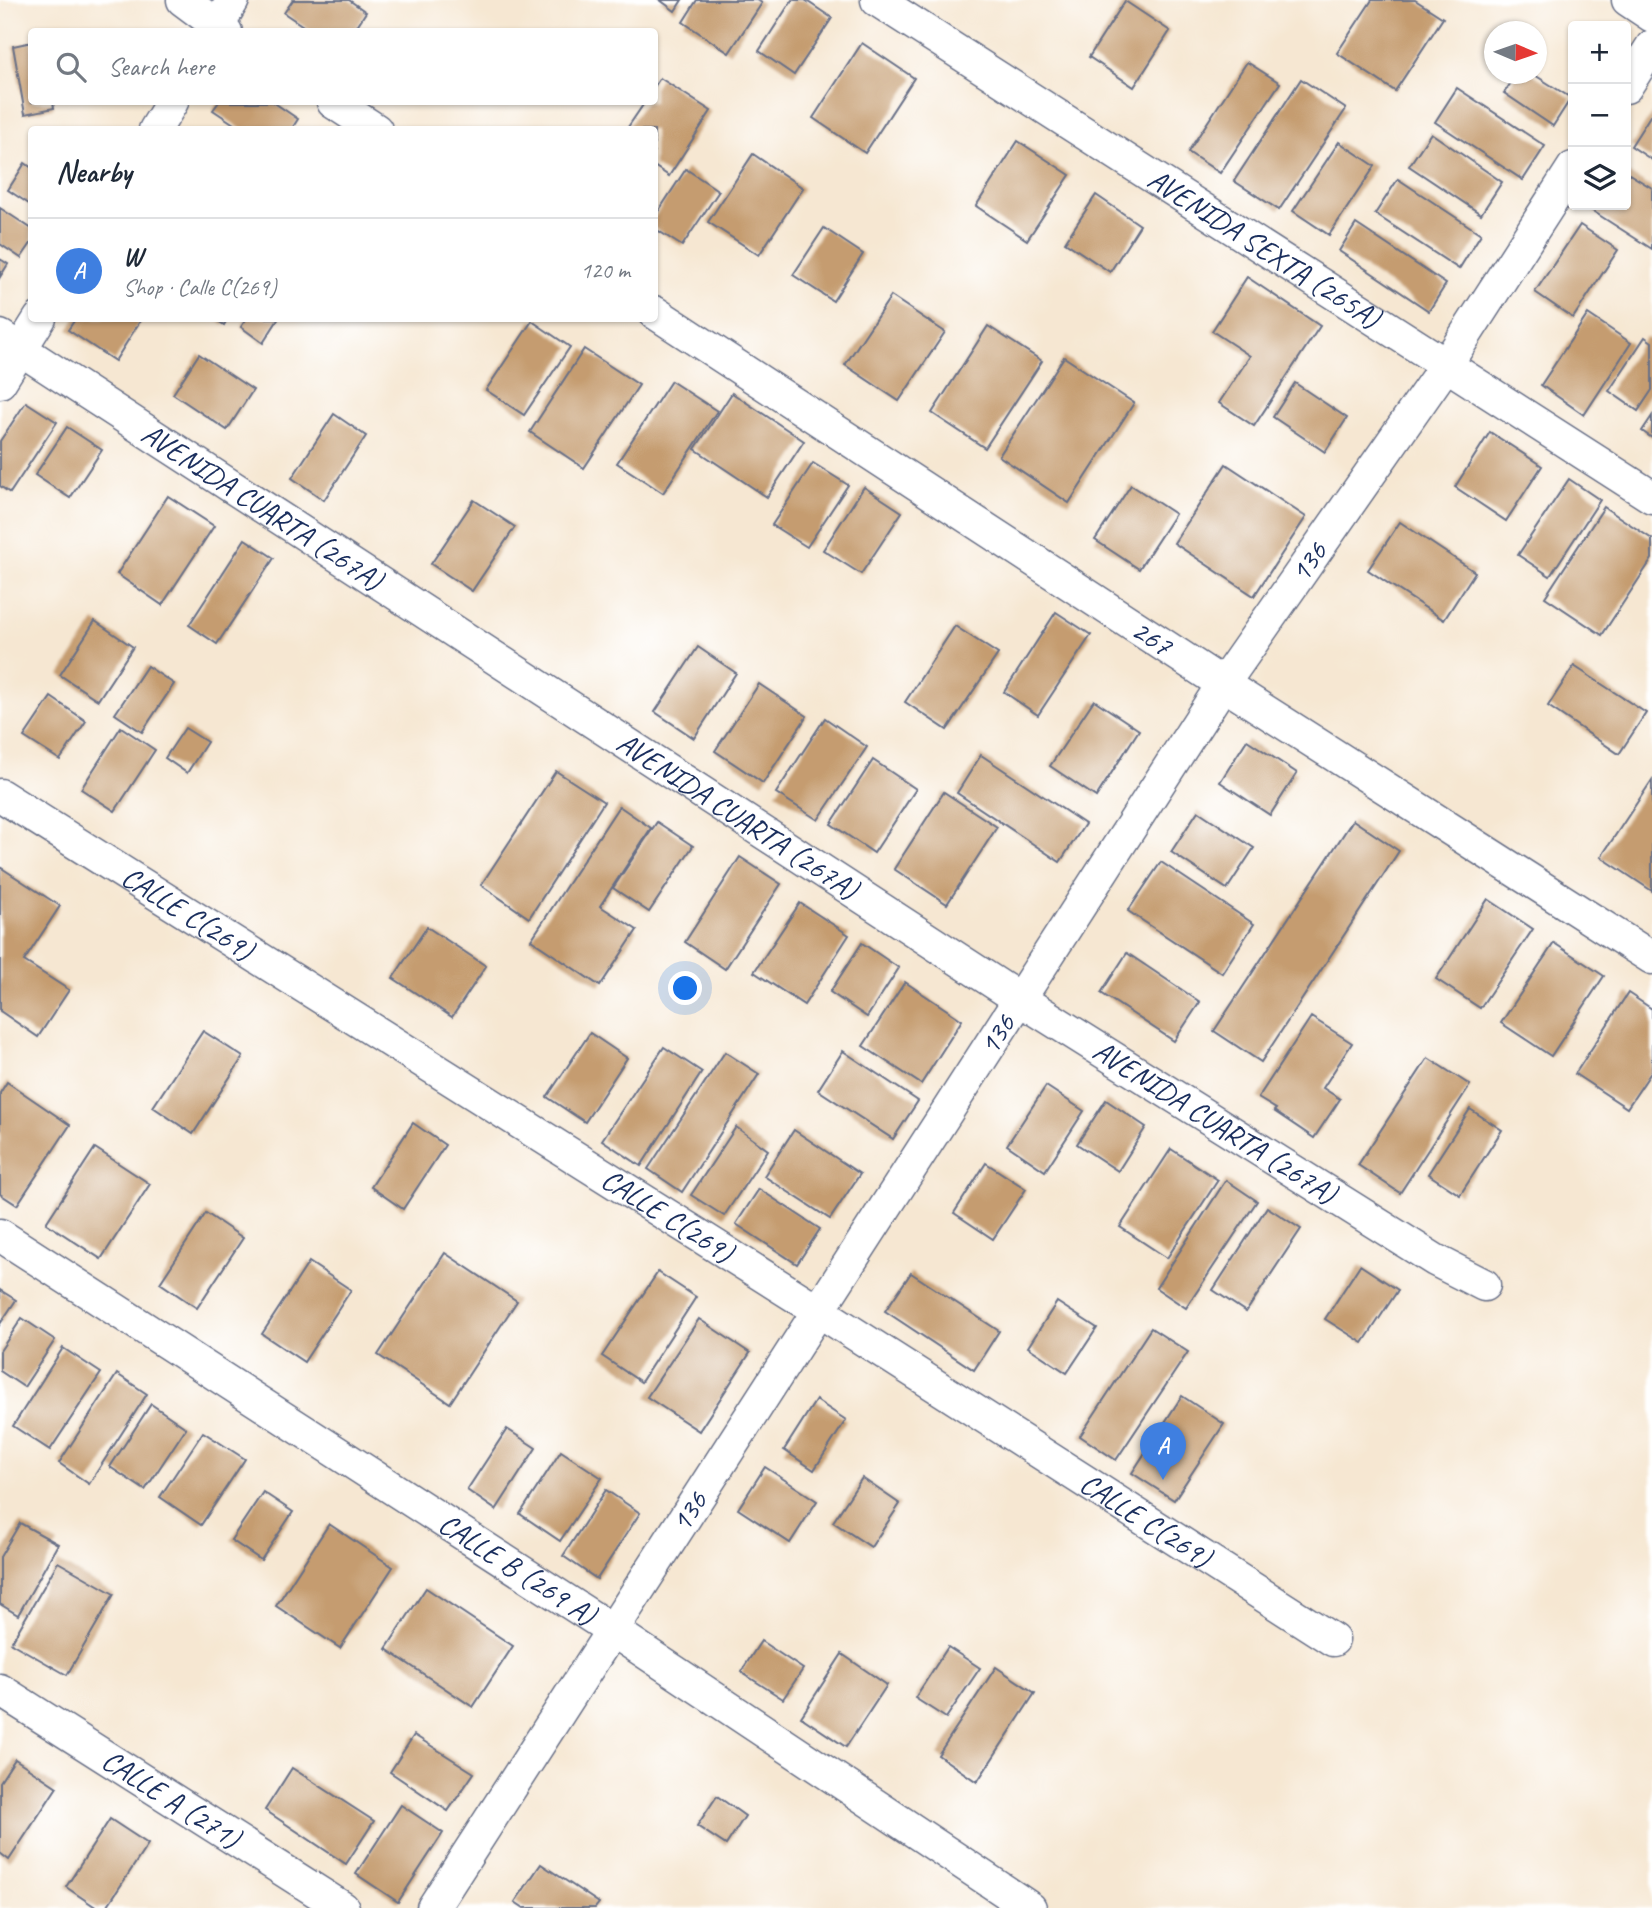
<!DOCTYPE html>
<html lang="en">
<head>
<meta charset="utf-8">
<style>
  :root { --surface:#fff; --page:#f2f2f3; --text:#1f2937; --muted:#747a83; --line:#e0e1e3; --accent:#c8321e }
  body { margin:0; font-family:Caveat,sans-serif; background:var(--page); color:var(--text) }
  .controls { position:absolute; right:21px; top:21px; display:grid; overflow:hidden; border-radius:7px; box-shadow:0 2px 5px #0004 }
  .controls button { width:63px; height:63px; display:grid; place-items:center; padding:0; border:0; border-bottom:2px solid var(--line); background:var(--surface); color:var(--text); font:35px sans-serif }
  .compass { position:absolute; left:1484px; top:21px; width:63px; height:63px; border-radius:50%; background:var(--surface); box-shadow:0 2px 5px #0004; rotate:92deg }
  .you { position:absolute; left:686px; top:989px; width:24px; height:24px; margin:-18px; border:5px solid #fff; border-radius:50%; background:#1a73e8; box-shadow:0 0 0 10px #1a73e833 }
  .badge { display:grid; place-items:center; width:46px; height:46px; border-radius:50%; background:var(--accent); color:#fff; font-size:23px; font-weight:700 }
  .pin { position:absolute; translate:-50% -58px; filter:drop-shadow(0 2px 4px #0008) }
  .pin::after { content:''; position:absolute; top:37px; width:24px; height:21px; background:inherit; clip-path:polygon(0 0,100% 0,50% 100%) }
  .list { margin:0; padding:0; list-style:none }
  h2 { display:flex; justify-content:space-between; align-items:center; height:91px; margin:0; padding:0 28px; font-size:30px }
  h2 small { font-size:23px; font-weight:400; color:var(--muted) }
  .list li { display:grid; grid-template-columns:46px 1fr auto; gap:21px; align-items:center; box-sizing:border-box; height:105px; padding:0 28px; border-top:2px solid var(--line) }
  .list b { display:block; font-size:26px; white-space:nowrap }
  .list p { margin:0; font-size:23px; white-space:nowrap; color:var(--muted) }
  .list em { font-size:23px; font-style:normal; color:var(--muted) }
  .icon { flex:none; width:38px; height:38px; fill:none; stroke:currentColor; stroke-width:2; stroke-linecap:round; stroke-linejoin:round }
  .map { position:relative; flex:none; width:1652px; height:1908px; overflow:hidden }
  .search { position:absolute; background:var(--surface); box-shadow:0 2px 5px #0004; left:28px; top:28px; width:630px; height:77px; display:flex; align-items:center; gap:18px; box-sizing:border-box; padding:0 24px; border-radius:7px; color:var(--muted); font-size:26px }
  .panel { position:absolute; background:var(--surface); box-shadow:0 2px 5px #0004; left:28px; top:126px; width:630px; height:196px; border-radius:7px }
  .map>svg:first-child { display:block }
  .building { fill:#c59c6f }
  .lines { fill:none; stroke-linecap:round; stroke-linejoin:round }
  .street-casing { stroke:#686f87; stroke-width:35 }
  .street { stroke:#fff; stroke-width:32 }
  .labels { text-anchor:middle; dominant-baseline:central; stroke-width:5; stroke-linejoin:round; paint-order:stroke }
  .street-label { font-size:30px; fill:#1b2f5e; stroke:#fff }
</style>
</head>
<body>
<div class="map">
<svg width="1652" height="1908" viewBox="0 0 1652 1908">
  <rect width="100%" height="100%" fill="#fff"/>
  <filter id="ink" filterUnits="userSpaceOnUse"><feTurbulence type="fractalNoise" baseFrequency=".0143" numOctaves="2"/><feDisplacementMap in="SourceGraphic" scale="14" xChannelSelector="R" yChannelSelector="G"/><feConvolveMatrix kernelMatrix="1 2 1 2 8 2 1 2 1" color-interpolation-filters="sRGB"/></filter>
  <filter id="wash" filterUnits="userSpaceOnUse"><feTurbulence type="fractalNoise" baseFrequency=".00686" numOctaves="4" result="noise"/><feDisplacementMap in="SourceGraphic" scale="28" xChannelSelector="R" yChannelSelector="G"/><feGaussianBlur stdDeviation="1.57" result="paint"/><feColorMatrix in="noise" values="0 0 0 0 0 0 0 0 0 0 0 0 0 0 0 0 0 1.4 0 .05"/><feComposite in="paint" operator="in"/></filter>
  <g filter="url(#wash)">
    <rect width="100%" height="100%" fill="#f6e7d2"/>
    <g id="blocks">
      <!-- building -->
      <g class="building">
        <path d="M293 0H349L366 12 353 32H312L284 13Z"/>
        <path d="M660 0H682L675 11Z"/>
        <path d="M697 0H757L762 3 729 53 683 22Z"/>
        <path d="M792 0H805L832 18 794 75 759 51Z"/>
        <path d="M1372 0H1415L1443 18 1395 91 1337 53Z"/>
        <path d="M1125 1 1170 31 1134 87 1089 57Z"/>
        <path d="M32 42V102H53L54 108 25 114 13 46Z"/>
        <path d="M862 43 914 78 865 153 813 118Z"/>
        <path d="M1247 62 1280 83 1220 173 1188 152Z"/>
        <path d="M1517 74H1533L1571 98 1553 126 1504 93Z"/>
        <path d="M660 78 711 111 669 176 654 166V130H626L645 102H654V87Z"/>
        <path d="M1301 79 1346 109 1279 210 1234 181Z"/>
        <path d="M1457 88 1545 146 1523 180 1435 122Z"/>
        <path d="M219 102H273L298 119 291 130H243L213 110Z"/>
        <path d="M1652 113V160L1631 146Z"/>
        <path d="M1431 133 1502 182 1481 214 1409 166Z"/>
        <path d="M1018 141 1070 175 1027 240 976 206Z"/>
        <path d="M1339 142 1375 166 1329 235 1293 211Z"/>
        <path d="M753 154 803 188 759 255 708 222Z"/>
        <path d="M25 163 32 168V206L8 190Z"/>
        <path d="M686 169 719 191 682 246 654 228V218Z"/>
        <path d="M1626 172 1652 188V249L1588 208 1590 205H1626Z"/>
        <path d="M1398 179 1481 234 1459 269 1375 214Z"/>
        <path d="M1096 195 1140 225 1110 272 1065 242Z"/>
        <path d="M0 208 32 229V242L21 258 0 244Z"/>
        <path d="M1356 224 1446 284 1429 311 1339 251Z"/>
        <path d="M1580 225 1618 250 1573 318 1535 292Z"/>
        <path d="M824 228 863 254 833 301 793 275Z"/>
        <path d="M0 259 8 264 0 277Z"/>
        <path d="M1247 277 1320 326 1254 426 1219 403 1250 356 1212 331Z"/>
        <path d="M891 296 945 332 899 401 845 365Z"/>
        <path d="M1588 314 1631 343 1584 415 1541 385Z"/>
        <path d="M76 318H142L115 361 68 330Z"/>
        <path d="M214 318H228L224 325Z"/>
        <path d="M247 318H279L263 343 241 327Z"/>
        <path d="M532 321 570 347 524 415 486 390Z"/>
        <path d="M988 326 1042 361 985 448 932 413Z"/>
        <path d="M1645 337 1652 342V390L1638 411 1609 391Z"/>
        <path d="M584 349 639 385 584 468 530 432Z"/>
        <path d="M199 354 253 390 227 430 173 394Z"/>
        <path d="M1064 357 1134 403 1069 503 999 456Z"/>
        <path d="M671 381 717 411 663 493 617 463Z"/>
        <path d="M1295 383 1347 418 1325 452 1273 417Z"/>
        <path d="M732 393 804 441 767 497 695 449Z"/>
        <path d="M26 402 57 422 10 493 0 486V441Z"/>
        <path d="M334 414 366 436 324 500 292 478Z"/>
        <path d="M1652 416V438L1642 431Z"/>
        <path d="M67 427 102 450 70 498 35 475Z"/>
        <path d="M1490 432 1542 466 1506 521 1455 487Z"/>
        <path d="M813 463 848 485 807 547 772 525Z"/>
        <path d="M1226 464 1306 517 1254 596 1174 543Z"/>
        <path d="M1569 479 1600 500 1550 576 1518 555Z"/>
        <path d="M1131 485 1175 514 1139 569 1095 540Z"/>
        <path d="M864 487 902 512 861 574 823 550Z"/>
        <path d="M168 496 214 526 162 605 117 574Z"/>
        <path d="M474 500 515 527 472 591 431 564Z"/>
        <path d="M1604 507 1652 539V559L1602 635 1545 597Z"/>
        <path d="M1400 522 1475 572 1444 620 1368 570Z"/>
        <path d="M245 539 274 558 217 644 189 625Z"/>
        <path d="M1056 612 1091 635 1038 715 1004 692Z"/>
        <path d="M95 621 133 647 98 700 60 675Z"/>
        <path d="M955 626 998 654 947 730 905 702Z"/>
        <path d="M698 647 736 673 694 738 655 712Z"/>
        <path d="M147 666 174 684 142 732 115 714Z"/>
        <path d="M1574 666 1646 713 1619 754 1548 706Z"/>
        <path d="M759 684 807 716 763 783 715 751Z"/>
        <path d="M51 697 86 721 60 760 24 737Z"/>
        <path d="M1094 700 1139 730 1096 797 1050 766Z"/>
        <path d="M825 718 867 747 818 820 776 793Z"/>
        <path d="M121 727 155 750 115 811 81 789Z"/>
        <path d="M185 728 207 742 187 773 165 758Z"/>
        <path d="M1247 740 1297 773 1270 815 1220 782Z"/>
        <path d="M981 755 1085 824 1060 862 957 793Z"/>
        <path d="M873 760 916 789 874 853 831 824Z"/>
        <path d="M556 771 604 802 529 918 481 885Z"/>
        <path d="M1652 780V891L1601 857Z"/>
        <path d="M944 792 997 827 947 904 894 869Z"/>
        <path d="M619 806 651 828 600 906 637 930 600 986 531 940Z"/>
        <path d="M1198 811 1254 848 1227 889 1171 852Z"/>
        <path d="M1353 820 1399 851 1261 1062 1214 1031Z"/>
        <path d="M657 822 693 846 649 912 613 888Z"/>
        <path d="M740 857 781 884 725 969 685 942Z"/>
        <path d="M1161 862 1254 924 1222 973 1128 911Z"/>
        <path d="M0 867 60 906 24 961 69 990 38 1037 0 1011Z"/>
        <path d="M1488 899 1533 929 1480 1008 1436 979Z"/>
        <path d="M800 903 849 935 804 1005 754 972Z"/>
        <path d="M427 927 486 966 452 1017 393 978Z"/>
        <path d="M862 943 899 968 867 1017 830 992Z"/>
        <path d="M1554 943 1604 976 1551 1056 1501 1023Z"/>
        <path d="M1127 953 1200 1002 1174 1041 1101 993Z"/>
        <path d="M905 982 962 1020 921 1084 863 1046Z"/>
        <path d="M1628 993 1652 1009V1071L1627 1108 1575 1074Z"/>
        <path d="M1311 1017 1352 1043 1323 1088 1340 1099 1314 1138 1274 1111 1276 1109 1258 1098Z"/>
        <path d="M203 1031 243 1057 193 1134 153 1107Z"/>
        <path d="M590 1033 627 1058 585 1122 547 1097Z"/>
        <path d="M664 1047 702 1072 641 1166 602 1140Z"/>
        <path d="M843 1051 918 1101 893 1139 818 1090Z"/>
        <path d="M725 1052 759 1074 682 1192 648 1169Z"/>
        <path d="M1428 1058 1470 1085 1400 1193 1358 1165Z"/>
        <path d="M7 1082 70 1125 17 1205 0 1194V1093Z"/>
        <path d="M1046 1086 1084 1111 1045 1171 1007 1145Z"/>
        <path d="M1106 1100 1146 1127 1118 1171 1077 1144Z"/>
        <path d="M1470 1109 1502 1130 1460 1195 1428 1174Z"/>
        <path d="M413 1123 445 1145 403 1209 371 1187Z"/>
        <path d="M736 1127 768 1150 724 1216 691 1195Z"/>
        <path d="M794 1130 860 1174 830 1219 764 1176Z"/>
        <path d="M95 1148 150 1184 101 1259 46 1223Z"/>
        <path d="M1171 1149 1218 1180 1167 1258 1120 1227Z"/>
        <path d="M986 1163 1026 1189 993 1239 954 1213Z"/>
        <path d="M1226 1180 1257 1201 1186 1308 1156 1288Z"/>
        <path d="M759 1189 820 1229 797 1264 736 1224Z"/>
        <path d="M1267 1207 1301 1229 1246 1312 1213 1290Z"/>
        <path d="M206 1213 243 1238 197 1308 160 1283Z"/>
        <path d="M445 1253 517 1301 450 1403 378 1355Z"/>
        <path d="M309 1262 351 1290 304 1362 262 1334Z"/>
        <path d="M1360 1265 1398 1290 1363 1343 1325 1319Z"/>
        <path d="M658 1272 696 1297 641 1382 602 1356Z"/>
        <path d="M911 1273 999 1331 974 1370 885 1311Z"/>
        <path d="M0 1290 16 1300 0 1324Z"/>
        <path d="M1057 1302 1097 1328 1067 1373 1028 1347Z"/>
        <path d="M22 1318 55 1340 24 1387 0 1371V1351Z"/>
        <path d="M699 1319 750 1353 699 1431 647 1397Z"/>
        <path d="M1151 1328 1188 1352 1116 1460 1080 1436Z"/>
        <path d="M63 1348 101 1373 50 1450 13 1426Z"/>
        <path d="M117 1374 147 1394 89 1484 59 1463Z"/>
        <path d="M1182 1396 1224 1424 1174 1500 1132 1473Z"/>
        <path d="M816 1400 846 1420 814 1470 784 1450Z"/>
        <path d="M151 1404 186 1428 145 1490 110 1467Z"/>
        <path d="M507 1429 536 1448 496 1510 467 1490Z"/>
        <path d="M203 1432 245 1459 201 1525 160 1497Z"/>
        <path d="M561 1451 602 1478 560 1541 520 1514Z"/>
        <path d="M765 1467 817 1501 790 1543 738 1509Z"/>
        <path d="M862 1478 900 1504 871 1547 833 1522Z"/>
        <path d="M606 1490 640 1513 597 1579 563 1556Z"/>
        <path d="M263 1492 293 1512 261 1560 231 1540Z"/>
        <path d="M20 1523 58 1544 18 1615 0 1604V1557Z"/>
        <path d="M329 1524 393 1567 340 1648 276 1606Z"/>
        <path d="M58 1562 114 1594 67 1675 11 1643Z"/>
        <path d="M426 1588 513 1646 473 1707 386 1649Z"/>
        <path d="M761 1641 803 1669 783 1699 741 1672Z"/>
        <path d="M948 1647 980 1668 946 1718 915 1698Z"/>
        <path d="M842 1654 887 1685 846 1747 801 1717Z"/>
        <path d="M996 1667 1035 1693 977 1782 938 1755Z"/>
        <path d="M414 1735 474 1773 448 1811 390 1772Z"/>
        <path d="M15 1759 57 1787 9 1860 0 1853V1782Z"/>
        <path d="M292 1768 374 1821 346 1864 265 1810Z"/>
        <path d="M717 1796 745 1816 726 1845 697 1826Z"/>
        <path d="M401 1805 443 1833 398 1902 356 1874Z"/>
        <path d="M110 1819 148 1844 106 1908H97L66 1887Z"/>
        <path d="M541 1864 599 1903 595 1908H524L515 1902Z"/>
      </g>
    </g>
  </g>
  <g filter="url(#ink)">
    <use href="#blocks" fill-opacity="0" stroke="#686f87" stroke-width="2"/>
    <g class="lines">
      <defs>
        <g id="street">
          <path d="M183 0 226 32"/>
          <path id="s1" d="M877 0 1652 497"/>
          <path d="M1628 0 1652 16"/>
          <path d="M214 32 233 0"/>
          <path d="M1626 87 1652 46"/>
          <path d="M333 102 376 130"/>
          <path d="M155 130 172 102"/>
          <path id="s2" d="M654 312 1223 684 1652 958"/>
          <path id="s3" d="M0 336 1021 1000 1435 1260 1484 1285"/>
          <path d="M0 382 40 318"/>
          <path id="s4" d="M0 795 819 1311 1333 1640"/>
          <path id="s5" d="M0 1235 612 1630 1030 1908"/>
          <path id="s6" d="M0 1690 343 1908"/>
          <path id="s7" d="M433 1908 1223 684 1446 365 1573 168"/>
        </g>
      </defs>
      <!-- street casing -->
      <use href="#street" class="street-casing"/>
      <!-- street -->
      <use href="#street" class="street"/>
    </g>
  </g>
  <g class="labels">
    <!-- street labels -->
    <g class="street-label">
      <text stroke="none"><textPath href="#s1" startOffset="460">AVENIDA SEXTA (265A)</textPath></text>
      <text stroke="none"><textPath href="#s3" startOffset="313">AVENIDA CUARTA (267A)</textPath></text>
      <text stroke="none"><textPath href="#s7" startOffset="1606">136</textPath></text>
      <text stroke="none"><textPath href="#s2" startOffset="595">267</textPath></text>
      <text stroke="none"><textPath href="#s3" startOffset="880">AVENIDA CUARTA (267A)</textPath></text>
      <text stroke="none"><textPath href="#s4" startOffset="222">CALLE C(269)</textPath></text>
      <text stroke="none"><textPath href="#s7" startOffset="1040">136</textPath></text>
      <text stroke="none"><textPath href="#s3" startOffset="1447">AVENIDA CUARTA (267A)</textPath></text>
      <text stroke="none"><textPath href="#s4" startOffset="789">CALLE C(269)</textPath></text>
      <text stroke="none"><textPath href="#s7" startOffset="472">136</textPath></text>
      <text stroke="none"><textPath href="#s4" startOffset="1356">CALLE C(269)</textPath></text>
      <text stroke="none"><textPath href="#s5" startOffset="616">CALLE B (269 A)</textPath></text>
      <text stroke="none"><textPath href="#s6" startOffset="203">CALLE A (271)</textPath></text>
    </g>
  </g>
</svg>
<div class="controls">
<button>+</button>
<button>−</button>
<button><svg class="icon" aria-label="layers" viewBox="0 0 24 24"><path d="M12 4l9 5-9 5-9-5zM3 14l9 5 9-5"/></svg></button>
</div>
<svg class="compass" viewBox="-18 -18 36 36"><path d="M0-13l5 13h-10z" fill="#e53935"/><path d="M0 13l5-13h-10z" fill="#747a83"/></svg>
<div class="you"></div>
<div class="pin badge" style="left:1163px;top:1480px;background:#3f7fe0">A</div>
<div class="search"><svg class="icon" aria-label="search" viewBox="0 0 24 24"><circle cx="10" cy="10" r="6"/><path d="M15 15l6 6"/></svg>Search here</div>
<section class="panel">
<h2>Nearby<small></small></h2>
<ul class="list">
<li><span class="badge" style="background:#3f7fe0">A</span><div><b>W</b><p>Shop · Calle C(269)</p></div><em>120 m</em></li>
</ul>
</section>
</div>
</body>
</html>
